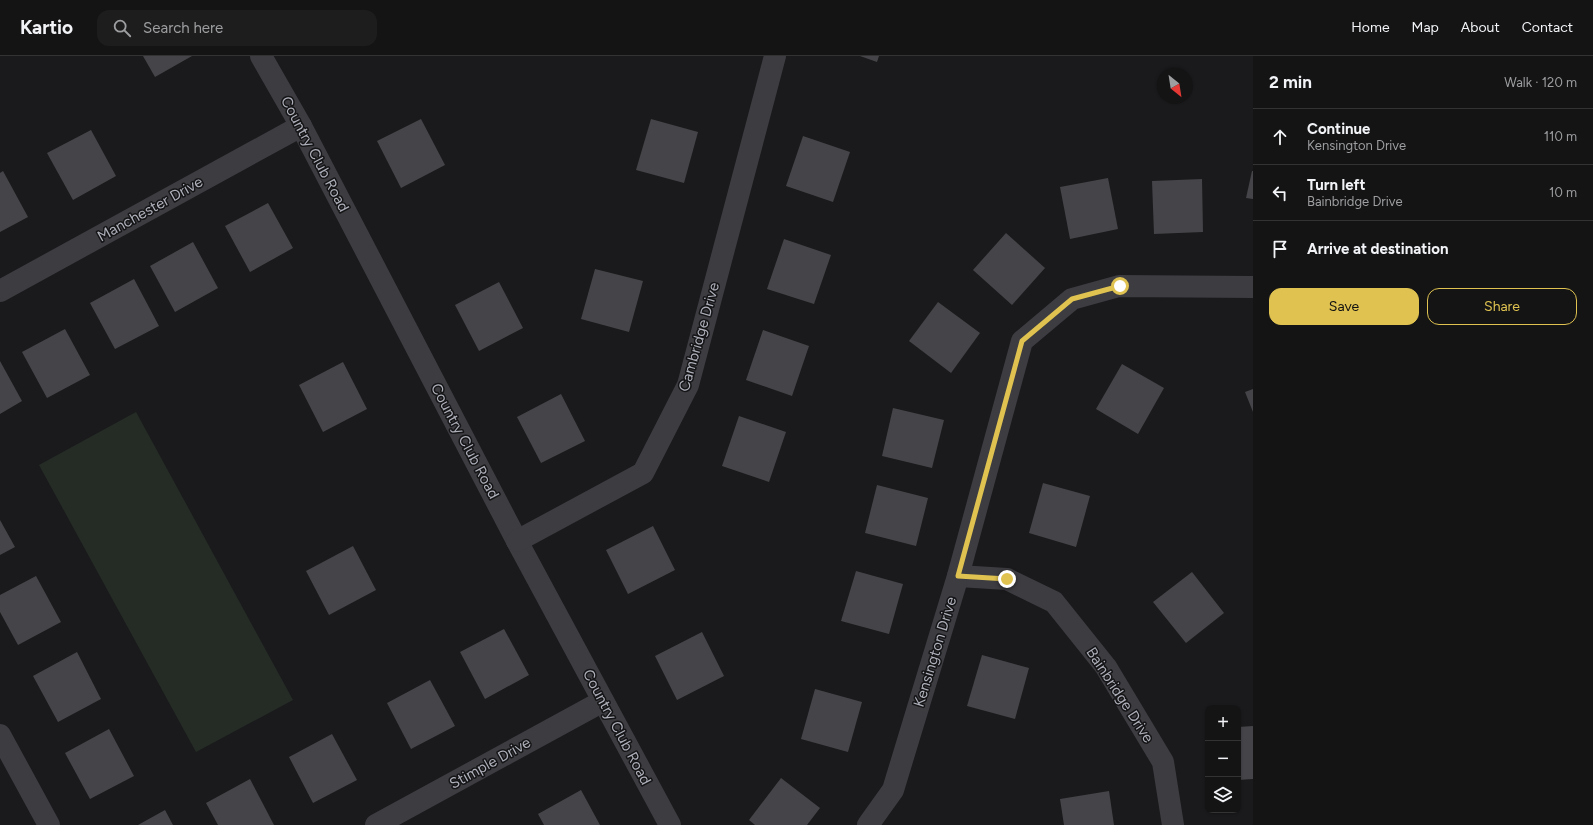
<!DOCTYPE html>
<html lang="en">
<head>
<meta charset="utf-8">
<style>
  :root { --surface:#141415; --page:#1d1d1e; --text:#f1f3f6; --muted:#9d9ea0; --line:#333334; --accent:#dfc250 }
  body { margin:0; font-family:Figtree,sans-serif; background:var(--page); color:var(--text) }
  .controls { position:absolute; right:12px; bottom:12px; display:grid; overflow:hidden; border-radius:8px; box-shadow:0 1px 3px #0004 }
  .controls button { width:36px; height:36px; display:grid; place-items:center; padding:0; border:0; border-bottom:1px solid var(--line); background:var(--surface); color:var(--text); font:20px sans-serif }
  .compass { position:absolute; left:1157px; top:12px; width:36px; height:36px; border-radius:50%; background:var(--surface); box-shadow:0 1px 3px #0004; rotate:150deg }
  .stop { position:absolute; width:12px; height:12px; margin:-9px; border:3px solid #dfc250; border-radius:50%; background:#fff }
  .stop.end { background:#dfc250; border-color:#fff; box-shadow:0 1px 4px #0008 }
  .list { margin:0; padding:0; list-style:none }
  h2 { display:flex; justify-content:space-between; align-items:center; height:52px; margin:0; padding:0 16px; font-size:17px }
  h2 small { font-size:13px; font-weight:400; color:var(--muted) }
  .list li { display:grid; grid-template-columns:26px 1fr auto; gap:12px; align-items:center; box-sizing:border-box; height:56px; padding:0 16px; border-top:1px solid var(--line) }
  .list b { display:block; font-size:15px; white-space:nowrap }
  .list p { margin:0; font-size:13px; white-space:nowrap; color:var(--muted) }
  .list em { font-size:13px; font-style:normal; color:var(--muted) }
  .actions { display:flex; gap:8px; padding:12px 16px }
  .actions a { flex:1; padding:9px 0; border:1px solid var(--accent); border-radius:12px; text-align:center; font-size:14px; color:var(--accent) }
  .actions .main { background:var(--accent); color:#111 }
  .icon { flex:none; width:22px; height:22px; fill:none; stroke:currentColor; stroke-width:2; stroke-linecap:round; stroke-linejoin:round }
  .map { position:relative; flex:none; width:1253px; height:769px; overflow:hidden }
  header { display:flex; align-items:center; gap:24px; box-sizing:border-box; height:56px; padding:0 20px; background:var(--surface); border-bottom:1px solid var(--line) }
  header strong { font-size:19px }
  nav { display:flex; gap:22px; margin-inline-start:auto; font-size:14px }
  .search { width:280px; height:36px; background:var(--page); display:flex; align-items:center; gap:10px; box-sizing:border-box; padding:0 14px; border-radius:12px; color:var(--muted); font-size:15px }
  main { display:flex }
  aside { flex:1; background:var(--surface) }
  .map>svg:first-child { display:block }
  .green { fill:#252c26 }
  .building { fill:#454549 }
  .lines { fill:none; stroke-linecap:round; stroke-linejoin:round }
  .minor { stroke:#3c3c41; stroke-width:22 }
  .route { stroke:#dfc250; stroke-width:5 }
  .labels { text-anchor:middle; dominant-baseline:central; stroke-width:3; stroke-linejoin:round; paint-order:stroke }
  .street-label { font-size:15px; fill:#aeb0ba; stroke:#151517 }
</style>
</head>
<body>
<header>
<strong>Kartio</strong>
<div class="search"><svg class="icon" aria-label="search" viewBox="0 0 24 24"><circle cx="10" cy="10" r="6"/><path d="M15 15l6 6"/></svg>Search here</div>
<nav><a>Home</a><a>Map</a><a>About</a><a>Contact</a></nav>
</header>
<main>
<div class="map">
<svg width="1253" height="769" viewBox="0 0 1253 769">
  <rect width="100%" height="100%" fill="#1a1a1c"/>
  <!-- green -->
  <path class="green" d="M136 356 293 644 196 696 39 409Z"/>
  <!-- building -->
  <g class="building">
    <path d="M143 0H192L155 21Z"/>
    <path d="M860 0H879L877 6Z"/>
    <path d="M421 63 445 109 401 132 377 85Z"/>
    <path d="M651 63 698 76 684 127 636 114Z"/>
    <path d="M91 74 116 120 73 144 47 97Z"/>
    <path d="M803 80 850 96 833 146 786 130Z"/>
    <path d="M3 115 28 161 0 176V117Z"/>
    <path d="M1252 115H1253V143L1246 142Z"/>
    <path d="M1108 122 1118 173 1070 183 1060 131Z"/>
    <path d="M1202 123 1203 176 1154 178 1152 125Z"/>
    <path d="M268 147 293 192 250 216 225 170Z"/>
    <path d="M1006 177 1045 212 1012 249 973 214Z"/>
    <path d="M784 183 831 199 814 248 767 233Z"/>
    <path d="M193 186 218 232 175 256 150 210Z"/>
    <path d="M595 213 643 225 629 276 581 263Z"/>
    <path d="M134 223 159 270 115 293 90 247Z"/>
    <path d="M499 226 523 272 479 295 455 249Z"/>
    <path d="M938 246 980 277 951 317 909 285Z"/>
    <path d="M65 273 90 319 47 342 22 296Z"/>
    <path d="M763 274 809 290 792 340 746 324Z"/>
    <path d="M0 305 22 345 0 358Z"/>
    <path d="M343 306 367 353 323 376 299 329Z"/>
    <path d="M1122 308 1164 332 1138 378 1096 353Z"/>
    <path d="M1253 333V356L1245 336Z"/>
    <path d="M561 338 585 385 541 407 517 361Z"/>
    <path d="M893 352 944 364 932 412 882 400Z"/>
    <path d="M739 360 786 376 769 426 722 410Z"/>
    <path d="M1043 427 1090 440 1076 491 1029 477Z"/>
    <path d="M877 429 928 442 916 490 865 477Z"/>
    <path d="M0 464 15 491 0 499Z"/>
    <path d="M653 470 675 514 628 538 606 494Z"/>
    <path d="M353 490 376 534 329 559 306 515Z"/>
    <path d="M856 515 903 528 889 578 841 565Z"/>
    <path d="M1192 516 1224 557 1186 587 1153 546Z"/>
    <path d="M36 520 61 566 18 589 0 556V539Z"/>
    <path d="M504 573 529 619 485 643 460 596Z"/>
    <path d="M702 576 724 620 677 644 655 600Z"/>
    <path d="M77 596 101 643 58 666 33 620Z"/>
    <path d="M982 599 1029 612 1015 663 967 650Z"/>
    <path d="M430 624 455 670 411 693 387 647Z"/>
    <path d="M815 633 862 646 848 696 801 683Z"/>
    <path d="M1253 670V723L1238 724V671Z"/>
    <path d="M109 673 134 720 90 743 65 697Z"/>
    <path d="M332 678 357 724 313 747 289 701Z"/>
    <path d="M781 722 820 752 807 769H755L749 764Z"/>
    <path d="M250 723 274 769H218L206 747Z"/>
    <path d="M581 734 600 769H544L538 758Z"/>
    <path d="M1109 735 1114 769H1064L1060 743Z"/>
    <path d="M165 754 173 769H138Z"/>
  </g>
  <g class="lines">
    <!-- minor -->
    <g class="minor">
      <path d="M261 0 301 70 517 485 670 769"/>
      <path d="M0 235 301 70"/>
      <path d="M517 485 643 417 688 329 775 0"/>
      <path d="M958 520 1007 523 1054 546 1106 611 1163 706 1173 769"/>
      <path d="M0 679 49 769"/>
      <path d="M376 769 603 645"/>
      <path d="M868 769 893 734 958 520 1022 285 1072 243 1119 230 1253 231"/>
    </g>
  </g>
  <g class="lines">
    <!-- route -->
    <path class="route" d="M1007 523 958 520 1022 285 1072 243 1120 230"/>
  </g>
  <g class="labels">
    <!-- street labels -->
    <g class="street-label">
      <text transform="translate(315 98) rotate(62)">Country Club Road</text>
      <text transform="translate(150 153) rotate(-29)">Manchester Drive</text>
      <text transform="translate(699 281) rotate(-74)">Cambridge Drive</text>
      <text transform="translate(465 385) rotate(62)">Country Club Road</text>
      <text transform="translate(935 596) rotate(-73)">Kensington Drive</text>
      <text transform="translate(1120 639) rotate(57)">Bainbridge Drive</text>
      <text transform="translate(617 671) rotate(62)">Country Club Road</text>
      <text transform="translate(490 707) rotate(-29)">Stimple Drive</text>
    </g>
  </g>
</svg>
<div class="controls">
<button>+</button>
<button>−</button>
<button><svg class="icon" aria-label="layers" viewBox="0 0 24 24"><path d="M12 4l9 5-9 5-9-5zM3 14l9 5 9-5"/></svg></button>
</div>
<svg class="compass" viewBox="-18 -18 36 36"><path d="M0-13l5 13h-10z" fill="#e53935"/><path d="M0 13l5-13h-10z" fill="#9d9ea0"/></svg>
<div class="stop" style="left:1120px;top:230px"></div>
<div class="stop end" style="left:1007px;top:523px"></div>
</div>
<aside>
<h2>2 min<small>Walk · 120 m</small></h2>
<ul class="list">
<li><svg class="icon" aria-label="ahead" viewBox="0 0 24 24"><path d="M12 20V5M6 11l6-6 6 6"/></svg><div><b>Continue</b><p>Kensington Drive</p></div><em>110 m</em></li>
<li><svg class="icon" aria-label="left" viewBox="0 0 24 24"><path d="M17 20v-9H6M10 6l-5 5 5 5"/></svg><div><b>Turn left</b><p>Bainbridge Drive</p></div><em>10 m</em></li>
<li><svg class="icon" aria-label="arrive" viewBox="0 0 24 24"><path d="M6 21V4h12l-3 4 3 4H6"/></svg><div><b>Arrive at destination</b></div></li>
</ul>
<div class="actions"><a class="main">Save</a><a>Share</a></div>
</aside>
</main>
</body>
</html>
